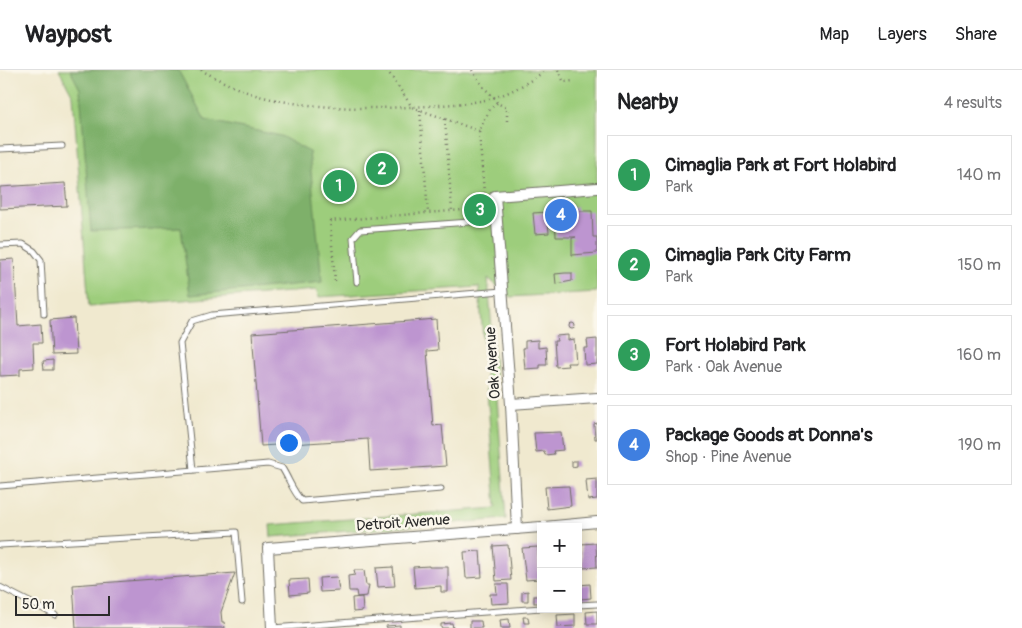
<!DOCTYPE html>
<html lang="en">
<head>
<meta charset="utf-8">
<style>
  :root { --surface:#fff; --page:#f6f6f6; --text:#202124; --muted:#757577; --line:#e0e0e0; --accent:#c8321e }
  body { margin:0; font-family:Pangolin,sans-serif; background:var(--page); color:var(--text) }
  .controls { position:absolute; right:15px; bottom:15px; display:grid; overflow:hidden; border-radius:0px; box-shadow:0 2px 12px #0003 }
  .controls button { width:45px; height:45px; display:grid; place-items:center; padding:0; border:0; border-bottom:1px solid var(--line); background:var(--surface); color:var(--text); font:25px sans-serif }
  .scale { position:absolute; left:15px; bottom:12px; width:95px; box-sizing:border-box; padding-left:5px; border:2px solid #2b2b2b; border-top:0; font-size:14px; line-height:18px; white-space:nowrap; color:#2b2b2b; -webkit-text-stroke:4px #fbf7ec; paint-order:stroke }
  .you { position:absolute; left:288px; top:372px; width:18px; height:18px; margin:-12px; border:4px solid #fff; border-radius:50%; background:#1a73e8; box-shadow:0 0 0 8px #1a73e833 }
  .badge { display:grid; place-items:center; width:32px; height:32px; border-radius:50%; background:var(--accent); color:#fff; font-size:16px; font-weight:700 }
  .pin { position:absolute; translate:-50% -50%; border:2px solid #fff; box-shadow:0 1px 5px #0006 }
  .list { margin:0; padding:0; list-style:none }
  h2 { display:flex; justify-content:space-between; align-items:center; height:65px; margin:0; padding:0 20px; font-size:21px }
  h2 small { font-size:16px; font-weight:400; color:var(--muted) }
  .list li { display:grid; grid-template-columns:32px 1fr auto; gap:15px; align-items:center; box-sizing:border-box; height:80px; margin:0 10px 10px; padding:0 10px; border:1px solid var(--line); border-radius:0px }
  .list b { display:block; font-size:19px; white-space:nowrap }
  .list p { margin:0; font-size:16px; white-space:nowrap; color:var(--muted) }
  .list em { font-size:16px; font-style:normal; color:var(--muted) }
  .map { position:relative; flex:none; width:597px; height:558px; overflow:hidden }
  header { display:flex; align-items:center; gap:30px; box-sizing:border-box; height:70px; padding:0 25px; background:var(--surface); border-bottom:1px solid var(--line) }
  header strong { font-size:24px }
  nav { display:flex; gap:28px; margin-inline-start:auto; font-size:18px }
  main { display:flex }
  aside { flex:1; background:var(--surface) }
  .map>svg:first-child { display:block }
  .green { fill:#9dcd7b; stroke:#647c53 }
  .forest { fill:#7eb06b; stroke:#546e4b }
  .building { fill:#bd95d0 }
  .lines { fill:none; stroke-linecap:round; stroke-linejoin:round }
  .lane-casing { stroke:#706e64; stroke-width:7 }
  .street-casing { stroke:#706e64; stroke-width:12 }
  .path { stroke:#706e64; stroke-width:2.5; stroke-dasharray:1 4; stroke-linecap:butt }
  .lane { stroke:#fff; stroke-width:5 }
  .street { stroke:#fff; stroke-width:10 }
  .labels { text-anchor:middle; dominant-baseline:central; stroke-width:5; stroke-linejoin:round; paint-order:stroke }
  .street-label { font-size:15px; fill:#2b2b2b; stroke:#fbf7ec }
</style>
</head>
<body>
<header>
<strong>Waypost</strong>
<nav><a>Map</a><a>Layers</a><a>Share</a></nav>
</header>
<main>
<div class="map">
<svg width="597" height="558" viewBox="0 0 597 558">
  <rect width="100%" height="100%" fill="#fbf7ec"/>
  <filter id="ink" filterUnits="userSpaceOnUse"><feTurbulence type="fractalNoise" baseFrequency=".02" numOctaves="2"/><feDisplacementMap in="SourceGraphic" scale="10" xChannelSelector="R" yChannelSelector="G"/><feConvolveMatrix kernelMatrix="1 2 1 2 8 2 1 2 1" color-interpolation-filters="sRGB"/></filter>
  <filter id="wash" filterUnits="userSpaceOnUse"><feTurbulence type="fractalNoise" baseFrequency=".0096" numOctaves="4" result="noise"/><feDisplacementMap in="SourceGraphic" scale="20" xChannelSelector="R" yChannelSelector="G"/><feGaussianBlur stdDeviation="1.12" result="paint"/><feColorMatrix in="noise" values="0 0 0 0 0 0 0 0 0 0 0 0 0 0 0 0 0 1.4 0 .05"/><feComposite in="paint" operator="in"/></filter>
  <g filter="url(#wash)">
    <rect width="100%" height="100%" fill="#f0e9cf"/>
    <!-- green -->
    <path class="green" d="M59 0H597V222L510 227 488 208 506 449 271 467 270 455 496 438 479 217 318 227 317 220 89 237 73 26Z"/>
    <!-- forest -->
    <path class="forest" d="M70 0H178L205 50 281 66 309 82 322 212 190 225 181 158 91 161 80 19Z"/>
    <g id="blocks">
      <!-- building -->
      <g class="building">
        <path d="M65 113 67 136 0 139V117Z"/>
        <path d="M569 137H577V141H592L593 167H597V183L572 185V168L576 167H556L555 143 569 142Z"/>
        <path d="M547 142 549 163 535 164 533 143Z"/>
        <path d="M14 189 18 256 41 254 42 273H33L34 298 20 299V305L0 306V190Z"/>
        <path d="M565 203H572V211L556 214 555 204Z"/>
        <path d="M74 248 76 284 52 285 50 250Z"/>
        <path d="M436 249 438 280 427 281 433 356 442 355 446 396 370 401 368 369 261 376 252 263Z"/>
        <circle cx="572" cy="256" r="3"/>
        <path d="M568 265V270L574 269 576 293H567L568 296 556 297 554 271H557L556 266Z"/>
        <path d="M597 269V294L585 295 584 278H588L587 270Z"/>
        <path d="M538 270V278L546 277 547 295H540V298L525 299 523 278H525V271Z"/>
        <path d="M53 290V300H44L43 291Z"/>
        <path d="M597 353V369H595L594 354Z"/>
        <path d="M561 362 563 380 553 381 554 384 545 385 544 381 536 382 534 363Z"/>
        <path d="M572 391H577V396L572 397Z"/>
        <path d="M597 409V429L588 430 586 410Z"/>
        <path d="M569 416 571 436 547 439 545 417Z"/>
        <path d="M596 473 597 497 583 498 581 474Z"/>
        <path d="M508 475 511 510 496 511 493 476Z"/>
        <path d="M538 477 539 509 526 510 522 478Z"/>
        <path d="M480 481 482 507 466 508 464 482Z"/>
        <path d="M429 496V497H448V522H441V516L415 518 413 497Z"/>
        <path d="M393 497 395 516 378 517 376 498Z"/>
        <path d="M354 500H364L366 515H369L367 526 357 527 356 521H349L348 506 355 505Z"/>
        <path d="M235 503 221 542 222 552H224L225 558H76L73 515Z"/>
        <path d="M337 507 339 521 320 522 319 508Z"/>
        <path d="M308 509 309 523 290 525 289 510Z"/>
        <path d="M496 514H508L509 533 491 534 490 524H497Z"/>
        <path d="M590 514 591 528 581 529 579 515Z"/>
        <path d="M528 521V531H522V522Z"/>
        <rect x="534" y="526" width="7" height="7"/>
        <path d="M362 527 363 541 353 542 352 528Z"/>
        <path d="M597 541V554H587L586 542Z"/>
        <path d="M575 544V556L558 557 557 545Z"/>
        <path d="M523 547H528L529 553H524Z"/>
        <path d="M509 549 510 558H501L500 550Z"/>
        <path d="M470 551H481L482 558H470Z"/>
        <path d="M452 553 453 558H441V554Z"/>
        <path d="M400 555V558H387L386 556Z"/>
      </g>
    </g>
  </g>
  <g filter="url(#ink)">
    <use href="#blocks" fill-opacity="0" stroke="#706e64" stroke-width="1"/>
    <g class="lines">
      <defs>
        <g id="lane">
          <path d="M0 79 62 76"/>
          <path d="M0 175 23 174 34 181 41 190 44 244"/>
          <path d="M357 212 353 168 360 160 497 150"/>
          <path d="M193 400 180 273 192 251 212 245 502 221"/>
          <path d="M0 416 268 394 282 398C289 409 293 422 302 431L441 419"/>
          <path d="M0 475 236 462 242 532"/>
          <path d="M0 517 55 545"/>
          <path d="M578 535 597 534"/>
          <path d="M272 558 541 538"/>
        </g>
        <g id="street">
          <path d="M511 334 597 328"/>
          <path d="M544 457 597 452"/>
          <path d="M517 459 511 334 495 126 597 118"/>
          <path d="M272 558 268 478 541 457"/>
        </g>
      </defs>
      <!-- lane casing -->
      <use href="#lane" class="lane-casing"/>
      <!-- street casing -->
      <use href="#street" class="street-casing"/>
      <!-- path -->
      <g class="path">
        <path d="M201 0C221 11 244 23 267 28 319 40 375 39 429 36 449 34 469 34 489 29 509 24 530 12 546 0"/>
        <path d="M387 0 412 37 479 61"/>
        <path d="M472 0 484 18 494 27 497 33 507 38V51"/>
        <path d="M558 0 564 12 574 11"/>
        <path d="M420 40 428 143"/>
        <path d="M445 49 452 141"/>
        <path d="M484 123 479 61 490 39 497 33"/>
        <path d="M335 211 330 151 486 138"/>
      </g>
      <!-- lane -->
      <use href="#lane" class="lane"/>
      <!-- street -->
      <use href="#street" class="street"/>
    </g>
  </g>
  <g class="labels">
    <!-- street labels -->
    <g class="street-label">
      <text transform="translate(493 293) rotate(-94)">Oak Avenue</text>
      <text transform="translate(403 453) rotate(-4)">Detroit Avenue</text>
    </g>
  </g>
</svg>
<div class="controls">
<button>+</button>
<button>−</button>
</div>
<div class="scale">50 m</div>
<div class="you"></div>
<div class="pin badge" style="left:339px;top:116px;background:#2e9e5b">1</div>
<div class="pin badge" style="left:382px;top:99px;background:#2e9e5b">2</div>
<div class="pin badge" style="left:480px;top:140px;background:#2e9e5b">3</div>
<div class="pin badge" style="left:561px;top:145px;background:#3f7fe0">4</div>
</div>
<aside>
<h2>Nearby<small>4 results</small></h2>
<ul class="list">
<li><span class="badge" style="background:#2e9e5b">1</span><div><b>Cimaglia Park at Fort Holabird</b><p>Park</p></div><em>140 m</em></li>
<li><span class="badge" style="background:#2e9e5b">2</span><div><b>Cimaglia Park City Farm</b><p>Park</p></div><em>150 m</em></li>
<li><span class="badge" style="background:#2e9e5b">3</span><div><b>Fort Holabird Park</b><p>Park · Oak Avenue</p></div><em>160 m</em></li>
<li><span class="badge" style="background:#3f7fe0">4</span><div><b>Package Goods at Donna's</b><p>Shop · Pine Avenue</p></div><em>190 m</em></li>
</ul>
</aside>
</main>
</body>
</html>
